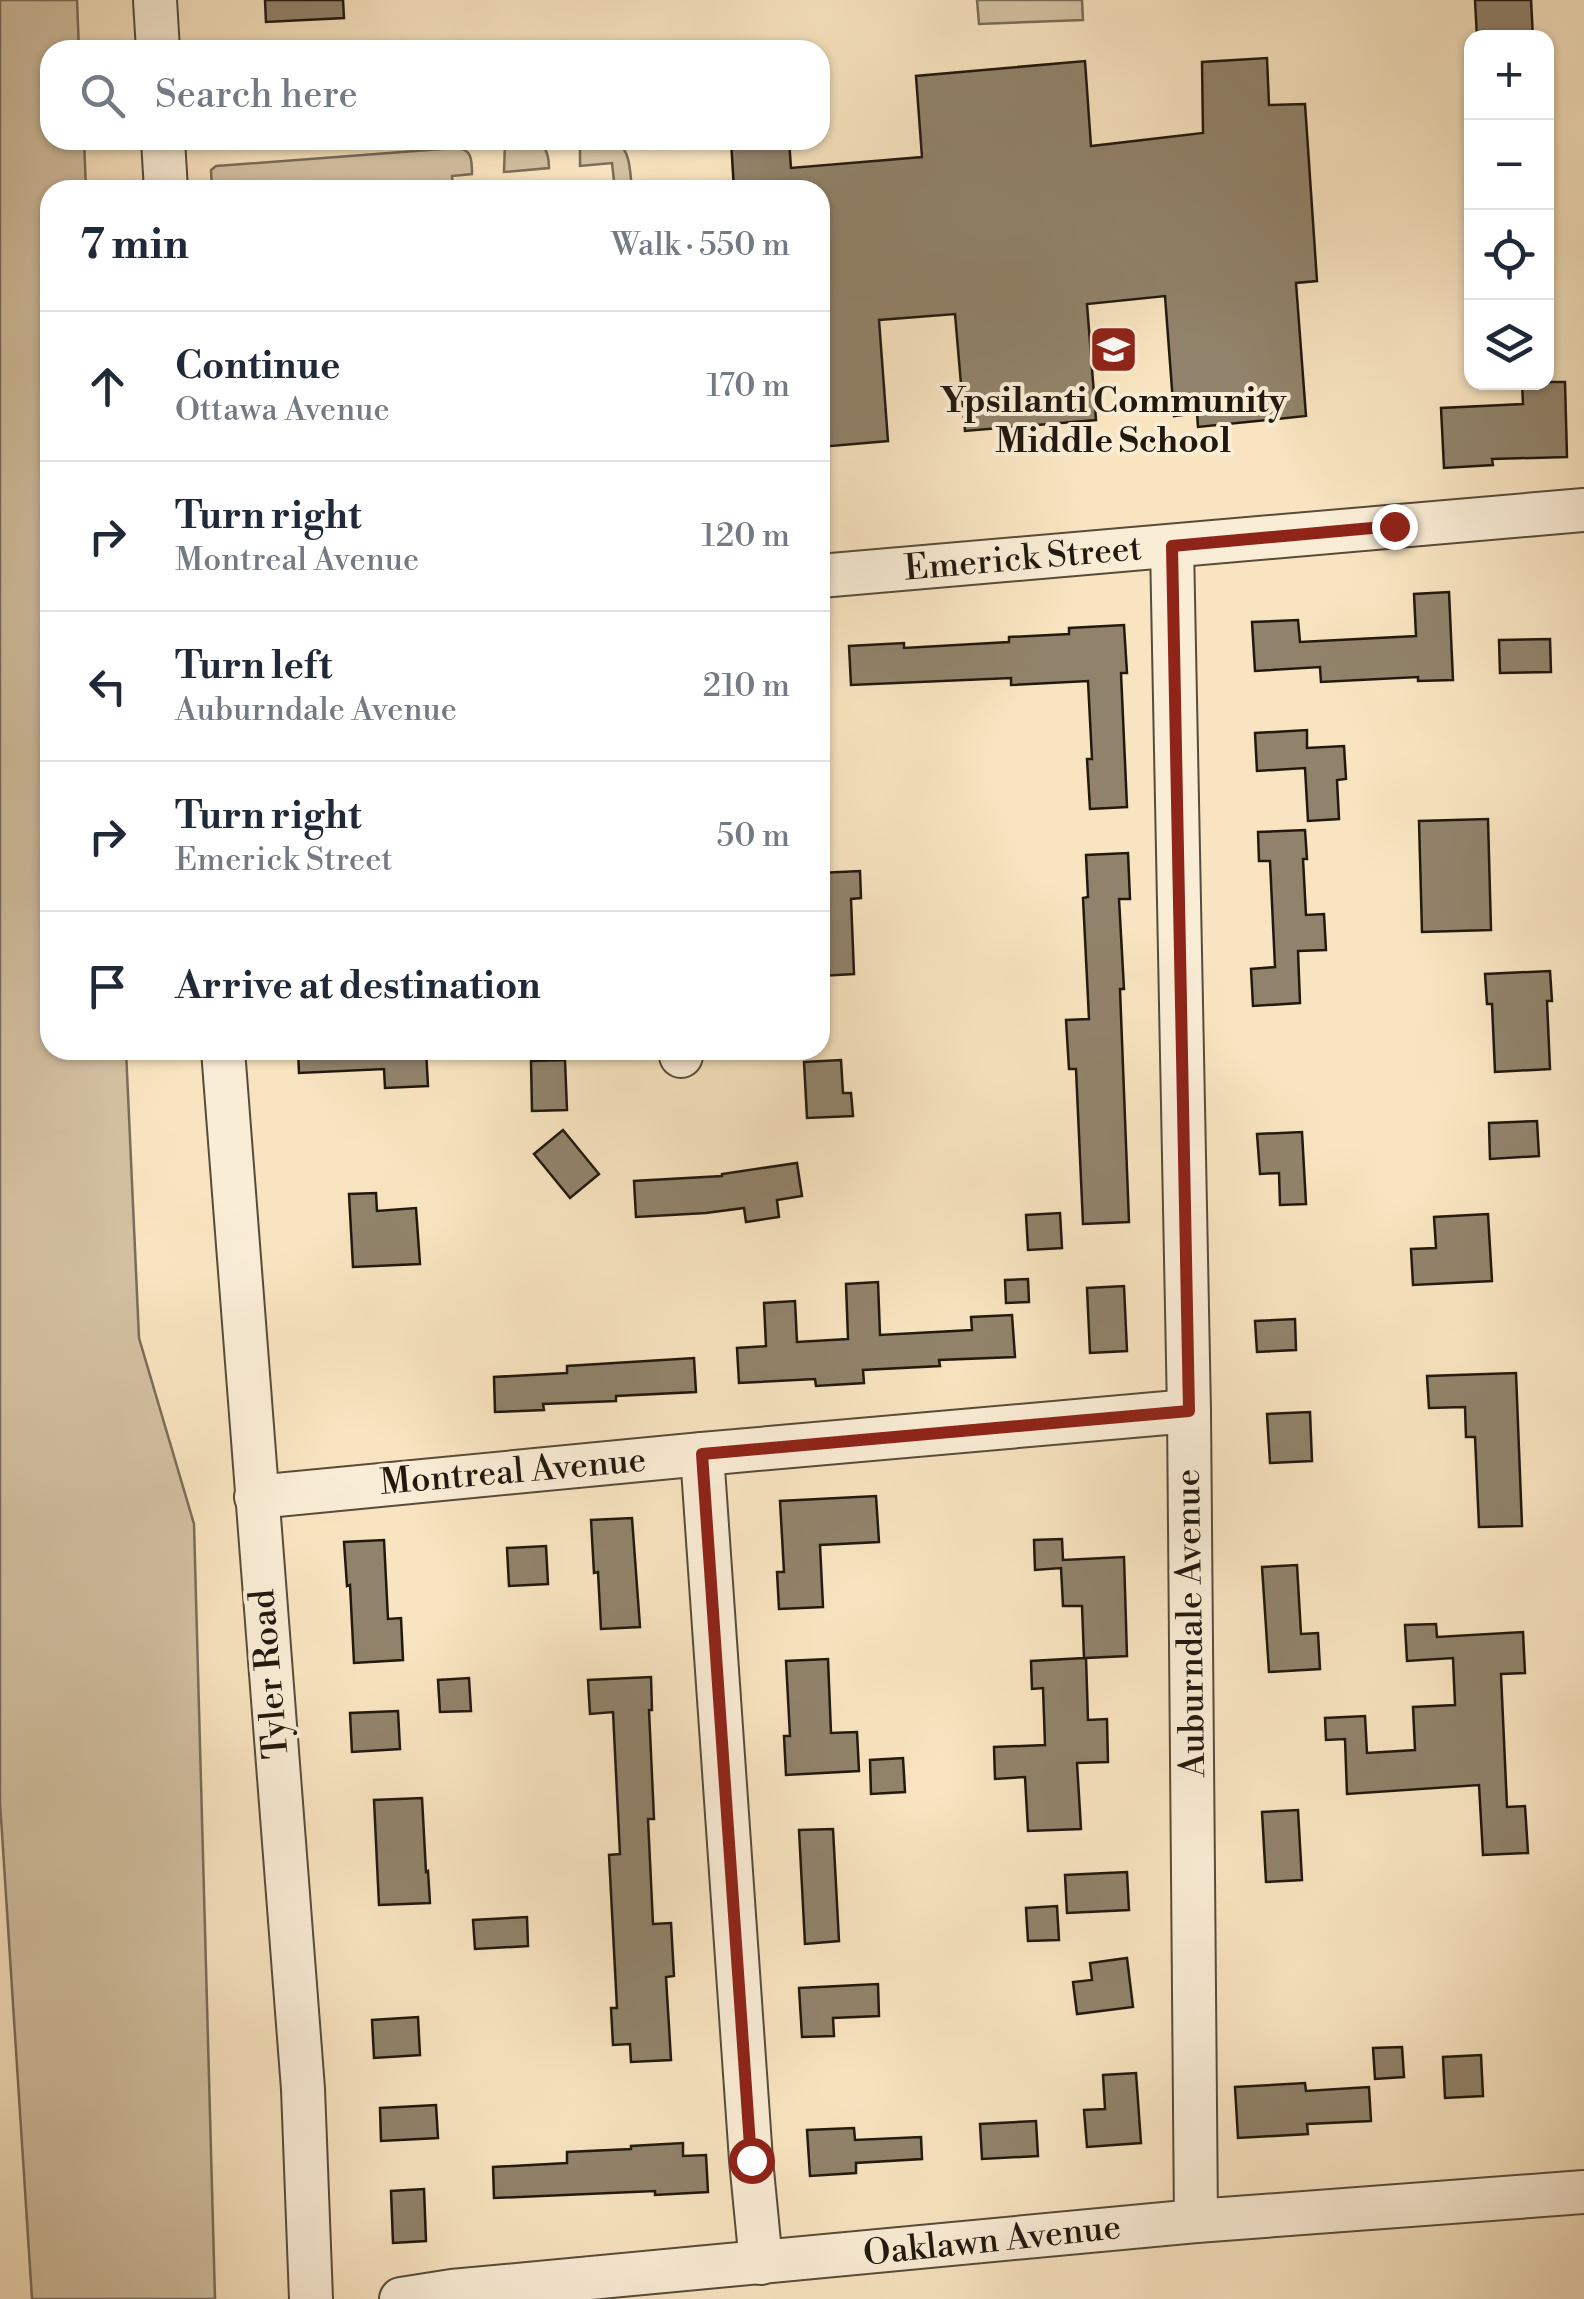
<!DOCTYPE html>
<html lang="en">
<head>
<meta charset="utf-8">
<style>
  :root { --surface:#fff; --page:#f6f6f7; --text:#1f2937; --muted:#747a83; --line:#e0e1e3 }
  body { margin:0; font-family:"Libre Bodoni",serif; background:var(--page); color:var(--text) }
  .controls { position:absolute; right:30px; top:30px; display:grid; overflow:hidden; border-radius:20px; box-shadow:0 2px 8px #0004 }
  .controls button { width:90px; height:90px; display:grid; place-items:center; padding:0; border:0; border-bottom:2px solid var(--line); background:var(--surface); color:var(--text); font:50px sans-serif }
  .stop { position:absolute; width:30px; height:30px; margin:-22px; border:8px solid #8f2418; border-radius:50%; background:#fff }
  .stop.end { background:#8f2418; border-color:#fff; box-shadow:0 2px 10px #0008 }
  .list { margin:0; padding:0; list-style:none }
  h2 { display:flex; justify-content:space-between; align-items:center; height:130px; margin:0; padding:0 40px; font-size:42px }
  h2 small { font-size:32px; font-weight:400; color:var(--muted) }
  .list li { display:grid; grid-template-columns:65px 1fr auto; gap:30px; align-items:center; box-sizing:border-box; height:150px; padding:0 40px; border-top:2px solid var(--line) }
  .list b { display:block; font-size:38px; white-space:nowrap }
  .list p { margin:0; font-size:32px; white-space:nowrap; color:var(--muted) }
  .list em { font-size:32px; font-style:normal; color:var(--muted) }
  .icon { flex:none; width:55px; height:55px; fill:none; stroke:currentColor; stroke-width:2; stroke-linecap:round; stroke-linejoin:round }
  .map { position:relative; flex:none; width:1584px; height:2299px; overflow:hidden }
  .search { position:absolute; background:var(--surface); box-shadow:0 2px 8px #0004; left:40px; top:40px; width:790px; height:110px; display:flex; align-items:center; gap:25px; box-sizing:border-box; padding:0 35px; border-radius:30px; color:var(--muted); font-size:38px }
  .panel { position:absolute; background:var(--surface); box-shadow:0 2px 8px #0004; left:40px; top:180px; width:790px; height:880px; border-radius:30px }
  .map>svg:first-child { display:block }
  .green { fill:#d3c1a2; stroke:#7a6d58; stroke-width:2.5 }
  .building { fill:#91836b; stroke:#21190e; stroke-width:2.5 }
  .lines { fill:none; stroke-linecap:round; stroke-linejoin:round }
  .minor-casing { stroke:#574c3a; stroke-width:46 }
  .minor { stroke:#faedd6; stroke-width:42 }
  .route { stroke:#8f2418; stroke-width:12 }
  .labels { text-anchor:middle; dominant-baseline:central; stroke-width:8; stroke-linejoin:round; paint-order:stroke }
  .poi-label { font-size:35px; font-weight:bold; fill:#21190e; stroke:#faedd6 }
  .street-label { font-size:35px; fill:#21190e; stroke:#faedd6 }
</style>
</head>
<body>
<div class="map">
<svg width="1584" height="2299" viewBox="0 0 1584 2299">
  <rect width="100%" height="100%" fill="#f8e4c0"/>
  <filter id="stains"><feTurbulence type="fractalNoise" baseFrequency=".002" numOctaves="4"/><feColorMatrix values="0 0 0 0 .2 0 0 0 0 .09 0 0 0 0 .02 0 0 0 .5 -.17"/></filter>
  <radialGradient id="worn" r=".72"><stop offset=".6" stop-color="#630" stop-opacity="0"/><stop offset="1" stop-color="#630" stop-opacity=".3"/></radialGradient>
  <!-- green -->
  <g class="green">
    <path d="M0 0H77L79 50H50V140H84L86 190H50V1050H126L139 1338 194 1524 215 2299H32L0 1802Z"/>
    <path d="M977 0H1082L1083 20 979 24Z"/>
    <path d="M529 140C545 141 549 154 549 168L504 172 505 143Z"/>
    <path d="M580 140C627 140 628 143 632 190H615L612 163 580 166Z"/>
    <path d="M455 148C472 148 472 160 472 174L452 176 453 190H212L211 170 216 166Z"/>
  </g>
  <!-- building -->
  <g class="building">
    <path d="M265 0H343L344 18 266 22Z"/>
    <path d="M1475 0H1531L1533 38H1477Z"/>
    <path d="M1267 58 1269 105 1305 104 1317 281 1296 283 1306 416 1198 427 1197 413 1174 416 1165 296 1087 304 1096 420 965 431 955 314 879 320 888 441 820 447V190H734L731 140H789L791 168 922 157 916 76 1085 61 1091 146 1203 133 1202 62Z"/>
    <path d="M1522 382H1565L1567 457 1492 459 1493 465 1444 468 1441 408 1523 404Z"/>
    <path d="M1449 592 1453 680 1418 681V677L1321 682 1320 667 1255 671 1252 622 1298 620 1300 642 1416 636 1414 594Z"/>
    <path d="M1124 625 1127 673H1121L1127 807 1090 809 1087 759H1092L1088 681 1011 685V678L851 685 849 646 904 643V648L1009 642V637L1069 634V628Z"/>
    <path d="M1550 639 1551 672 1500 673 1499 640Z"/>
    <path d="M1307 730V748L1344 746 1346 779 1337 780 1339 819 1308 821 1305 768 1257 771 1255 733Z"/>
    <path d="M1488 819 1491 930 1422 932 1419 821Z"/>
    <path d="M1305 830 1307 859H1303L1306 915 1324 914 1326 950 1298 951 1300 1003 1253 1006 1251 969 1275 967 1270 861H1259L1258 832Z"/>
    <path d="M1128 853 1130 899H1119L1124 989H1120L1129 1222 1083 1224 1076 1069H1069L1066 1020 1089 1019 1083 898 1088 897 1086 855Z"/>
    <path d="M860 871 861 898 851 899 854 974 820 976V873Z"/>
    <path d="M1550 971 1552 1001H1547L1550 1069 1495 1072 1492 1004H1487L1485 974Z"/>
    <path d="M298 1050H426L428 1086 385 1088 384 1069 299 1073Z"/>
    <path d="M565 1060 567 1110 532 1111 531 1061Z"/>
    <path d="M841 1060 843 1093H851L853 1116 807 1118 804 1062Z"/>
    <path d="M1537 1121 1539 1156 1490 1159 1489 1123Z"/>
    <path d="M563 1130 599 1174 570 1198 534 1154Z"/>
    <path d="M1302 1132 1306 1204 1280 1205 1279 1173 1260 1174 1257 1134Z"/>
    <path d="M797 1163 802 1196 777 1200 779 1217 746 1222 744 1208 706 1213 636 1217 634 1181 722 1176V1174Z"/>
    <path d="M376 1193 377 1211 416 1208 420 1264 353 1267 349 1194Z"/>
    <path d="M1060 1213 1062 1248 1028 1250 1026 1215Z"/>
    <path d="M1488 1214 1492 1281 1413 1285 1411 1249 1436 1248 1434 1217Z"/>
    <path d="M1028 1279 1029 1302 1006 1303 1005 1280Z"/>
    <path d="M878 1282 880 1335 972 1330 971 1317 1012 1315 1015 1357 939 1360 940 1366 863 1370 864 1383 816 1386 815 1379 739 1383 737 1348 766 1346 764 1303 795 1301 797 1342 848 1339 846 1284Z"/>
    <path d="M1124 1286 1127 1351 1090 1353 1087 1288Z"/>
    <path d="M1295 1319 1296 1350 1257 1352 1255 1321Z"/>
    <path d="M694 1358 696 1392 616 1396V1401L543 1404 544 1410 495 1412 494 1377 567 1373V1366Z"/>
    <path d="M1516 1373 1522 1526 1479 1527 1475 1437H1466L1465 1407 1429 1408 1427 1376Z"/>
    <path d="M1310 1412 1312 1461 1270 1463 1267 1414Z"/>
    <path d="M876 1496 879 1542 820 1545 823 1607 779 1609 777 1572H784L780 1501Z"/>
    <path d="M632 1518 640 1627 601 1629 598 1572 594 1573 591 1520Z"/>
    <path d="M1062 1539 1063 1560 1124 1557 1127 1656 1086 1658 1088 1720 1107 1719 1108 1762 1077 1763 1081 1829 1028 1831 1025 1777 995 1779 994 1747 1045 1745 1043 1688 1032 1689 1031 1661 1084 1658 1082 1606H1063L1061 1568 1035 1570 1034 1540Z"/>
    <path d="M384 1540 388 1619 401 1618 403 1660 354 1663 350 1585 347 1586 344 1542Z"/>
    <path d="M546 1546 548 1584 509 1586 507 1548Z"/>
    <path d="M1297 1565 1301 1634 1318 1633 1320 1669 1269 1672 1262 1567Z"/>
    <path d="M1436 1624 1437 1637 1523 1632 1525 1673 1501 1674 1507 1807 1525 1806 1528 1853 1483 1855 1479 1785 1347 1794 1345 1739 1326 1740 1325 1718 1365 1716 1367 1753 1415 1750 1413 1707 1455 1705 1453 1658 1407 1661 1405 1625Z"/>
    <path d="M828 1659 831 1733 857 1732 859 1771 786 1775 784 1736H790L786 1661Z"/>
    <path d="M651 1677 652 1710H649L654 1819H648L653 1924 671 1923 674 1976 666 1977 671 2060 631 2062 630 2044 613 2045 611 2008H617L609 1855 620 1854 613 1712 590 1714 588 1680Z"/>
    <path d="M469 1678 471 1711 440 1712 438 1680Z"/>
    <path d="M398 1711 400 1749 352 1752 350 1713Z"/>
    <path d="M903 1758 905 1792 871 1794 870 1760Z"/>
    <path d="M422 1798 426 1872 428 1871 430 1903 379 1905 374 1800Z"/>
    <path d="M1298 1810 1302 1880 1266 1882 1262 1812Z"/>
    <path d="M833 1829 839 1941 805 1944 799 1830Z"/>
    <path d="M1127 1872 1129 1910 1067 1913 1065 1875Z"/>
    <path d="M1057 1906 1059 1940 1028 1941 1026 1908Z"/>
    <path d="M527 1917 528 1946 475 1949 473 1920Z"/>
    <path d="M1127 1958 1133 2007 1077 2014 1073 1982 1092 1980 1090 1963Z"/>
    <path d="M878 1984 879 2016 833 2018 834 2036 802 2037 799 1988Z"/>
    <path d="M418 2017 420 2055 374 2058 372 2020Z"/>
    <path d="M1402 2047 1404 2077 1375 2079 1373 2048Z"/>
    <path d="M1481 2055 1483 2096 1445 2098 1443 2057Z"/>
    <path d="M1136 2073 1141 2143 1087 2147 1084 2110 1105 2109 1103 2075Z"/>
    <path d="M1305 2083 1306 2091 1369 2087 1371 2121 1307 2124 1308 2134 1238 2138 1235 2087Z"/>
    <path d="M436 2105 438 2138 381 2141 380 2108Z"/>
    <path d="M1036 2121 1038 2156 982 2159 980 2124Z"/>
    <path d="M854 2128 855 2140 921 2137 922 2159 856 2163V2173L810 2176 807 2130Z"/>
    <path d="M683 2143V2156L706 2155 708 2192 655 2195V2191L494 2198 493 2167 567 2163V2152L631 2149V2146Z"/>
    <path d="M424 2189 426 2241 393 2243 391 2191Z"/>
  </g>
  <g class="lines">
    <defs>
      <g id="minor">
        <path d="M155 0 158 50"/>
        <path d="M163 140 166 190"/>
        <path d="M1172 546 1189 1411 1196 2221"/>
        <path d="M820 576 1584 510"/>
        <path d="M223 1050 303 2089 311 2299"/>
        <path d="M681 1050V1056"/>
        <path d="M702 1454 751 2160 761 2263"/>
        <path d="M256 1497 702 1454 1189 1411"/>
        <path d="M401 2299 452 2291 1196 2221 1584 2192"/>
      </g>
    </defs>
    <!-- minor casing -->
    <use href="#minor" class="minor-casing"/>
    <!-- minor -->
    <use href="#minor" class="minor"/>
  </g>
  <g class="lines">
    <!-- route -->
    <path class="route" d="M751 2160 702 1454 1189 1411 1172 546 1394 526"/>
  </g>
  <!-- icons -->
  <defs>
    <symbol id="school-square" viewBox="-11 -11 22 22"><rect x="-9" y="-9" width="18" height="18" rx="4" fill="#8f2418" stroke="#faedd6"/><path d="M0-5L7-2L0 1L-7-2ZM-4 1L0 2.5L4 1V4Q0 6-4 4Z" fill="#fff"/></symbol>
  </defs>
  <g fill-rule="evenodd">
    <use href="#school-square" x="1086" y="322" width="55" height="55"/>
  </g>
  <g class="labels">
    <!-- poi labels -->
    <g class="poi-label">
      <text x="1113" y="401">Ypsilanti Community<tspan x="1113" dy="40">Middle School</tspan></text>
    </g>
    <!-- street labels -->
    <g class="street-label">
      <text transform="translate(1023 559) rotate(-5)">Emerick Street</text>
      <text transform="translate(513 1472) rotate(-5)">Montreal Avenue</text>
      <text transform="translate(1191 1623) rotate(-91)">Auburndale Avenue</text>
      <text transform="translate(270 1674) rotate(-95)">Tyler Road</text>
      <text transform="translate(992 2241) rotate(-6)">Oaklawn Avenue</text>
    </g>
  </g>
  <rect width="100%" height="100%" filter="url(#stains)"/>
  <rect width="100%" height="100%" fill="url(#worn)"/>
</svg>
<div class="controls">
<button>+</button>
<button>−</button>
<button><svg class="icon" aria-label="locate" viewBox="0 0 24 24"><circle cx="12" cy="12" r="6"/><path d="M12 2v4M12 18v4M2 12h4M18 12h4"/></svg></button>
<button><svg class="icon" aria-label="layers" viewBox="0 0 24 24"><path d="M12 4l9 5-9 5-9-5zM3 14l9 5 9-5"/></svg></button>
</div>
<div class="stop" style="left:751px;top:2160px"></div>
<div class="stop end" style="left:1394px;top:526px"></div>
<div class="search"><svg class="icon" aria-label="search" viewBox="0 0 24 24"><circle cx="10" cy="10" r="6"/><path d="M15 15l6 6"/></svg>Search here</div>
<section class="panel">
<h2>7 min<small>Walk · 550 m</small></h2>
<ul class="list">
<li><svg class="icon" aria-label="ahead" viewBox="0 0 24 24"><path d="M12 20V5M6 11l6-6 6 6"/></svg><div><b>Continue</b><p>Ottawa Avenue</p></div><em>170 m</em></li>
<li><svg class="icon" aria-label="right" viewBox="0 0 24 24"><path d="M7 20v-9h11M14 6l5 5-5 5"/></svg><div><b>Turn right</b><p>Montreal Avenue</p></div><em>120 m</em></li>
<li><svg class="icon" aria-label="left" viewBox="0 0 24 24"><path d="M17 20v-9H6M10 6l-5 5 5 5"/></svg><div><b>Turn left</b><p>Auburndale Avenue</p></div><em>210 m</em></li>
<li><svg class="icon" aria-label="right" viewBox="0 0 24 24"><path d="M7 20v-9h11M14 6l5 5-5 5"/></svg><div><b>Turn right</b><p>Emerick Street</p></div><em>50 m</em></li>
<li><svg class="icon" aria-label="arrive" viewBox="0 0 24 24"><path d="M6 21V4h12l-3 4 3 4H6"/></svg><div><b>Arrive at destination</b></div></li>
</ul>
</section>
</div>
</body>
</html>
